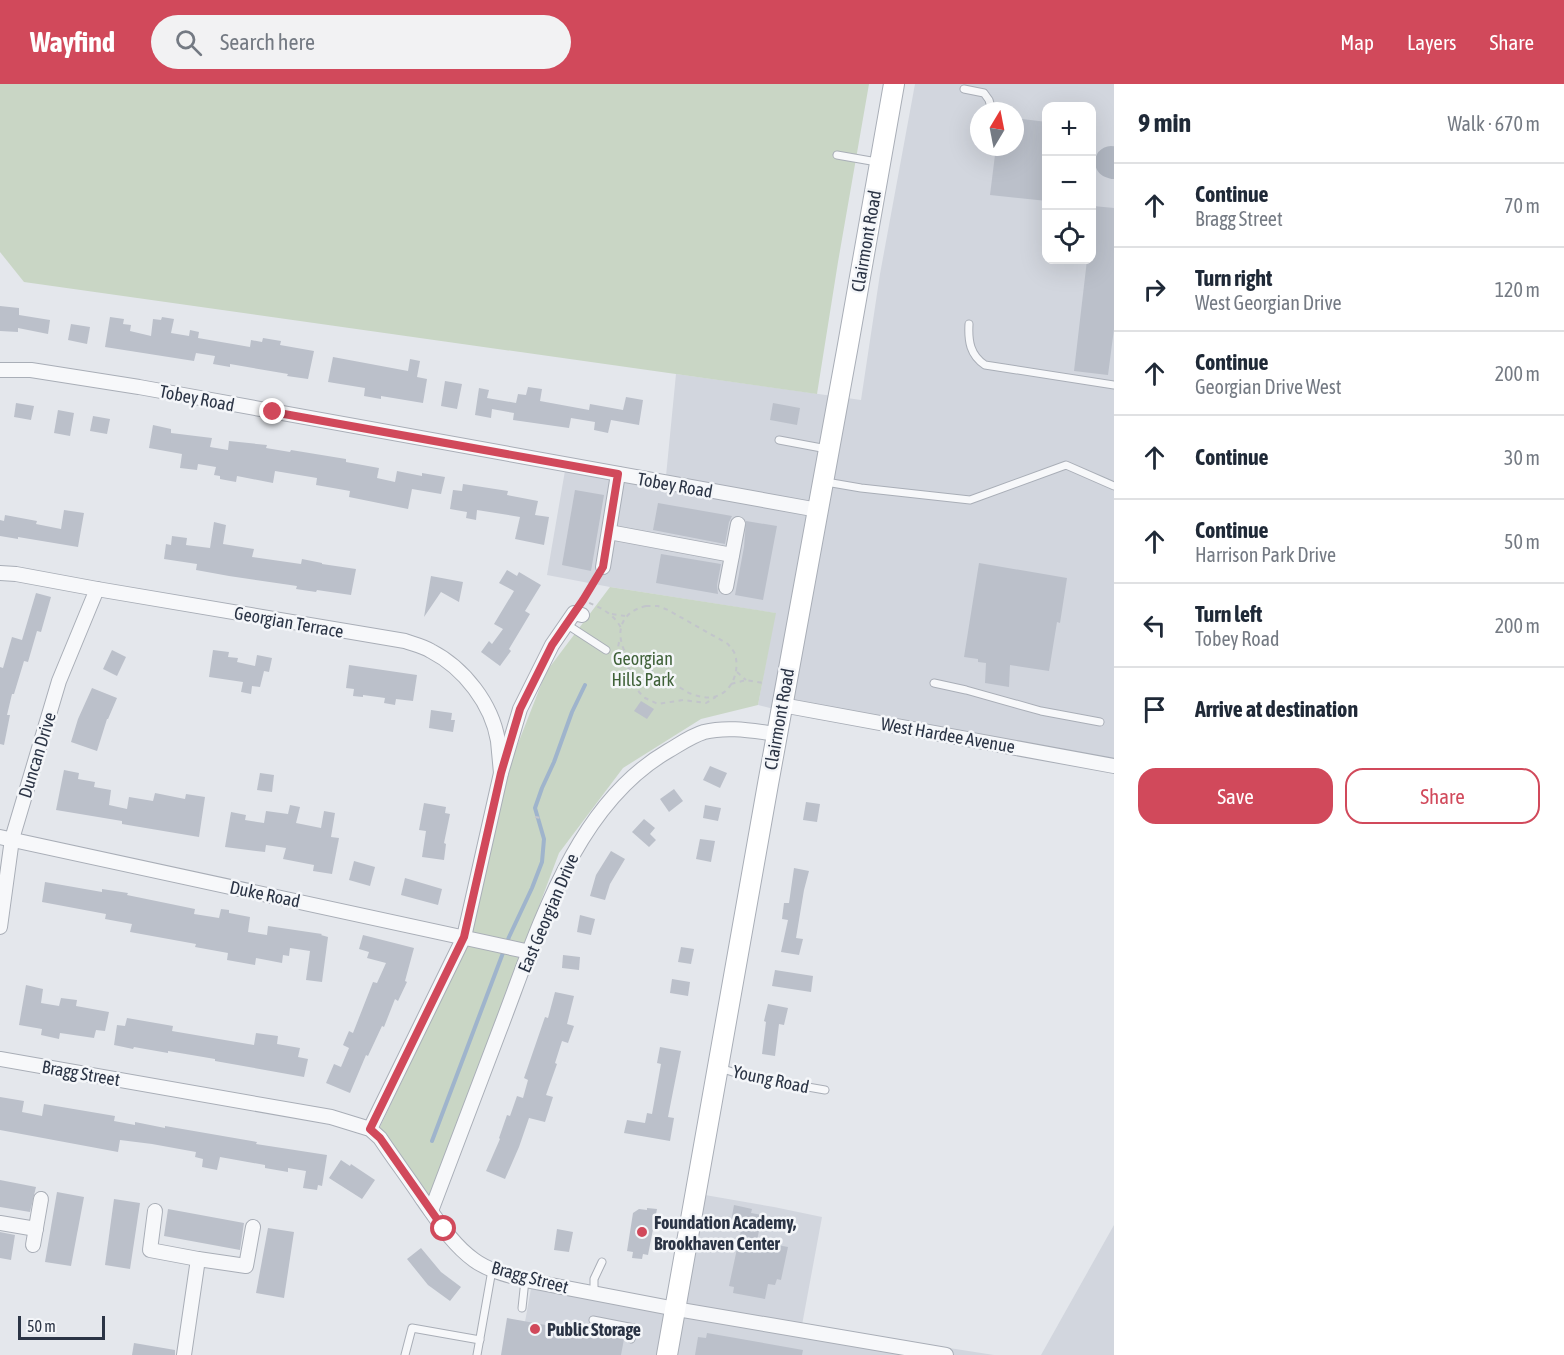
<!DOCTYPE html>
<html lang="en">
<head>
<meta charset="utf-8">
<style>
  :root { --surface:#fff; --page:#f2f2f3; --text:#1f2937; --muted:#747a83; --line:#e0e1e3; --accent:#d1495b }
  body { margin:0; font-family:"Asap Condensed",sans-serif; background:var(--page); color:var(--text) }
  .controls { position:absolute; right:18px; top:18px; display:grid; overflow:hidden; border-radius:12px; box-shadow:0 6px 24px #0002 }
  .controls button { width:54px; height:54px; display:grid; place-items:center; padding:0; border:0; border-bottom:2px solid var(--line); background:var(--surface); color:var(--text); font:30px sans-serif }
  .compass { position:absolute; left:970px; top:18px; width:54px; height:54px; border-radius:50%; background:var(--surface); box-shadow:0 6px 24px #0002; rotate:10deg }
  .scale { position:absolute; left:18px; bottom:15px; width:87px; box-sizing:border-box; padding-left:6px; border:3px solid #2b3445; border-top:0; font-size:16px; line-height:21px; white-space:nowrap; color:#2b3445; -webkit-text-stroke:4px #f4f6f9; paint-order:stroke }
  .stop { position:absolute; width:18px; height:18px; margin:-14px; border:4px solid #d1495b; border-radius:50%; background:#fff }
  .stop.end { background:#d1495b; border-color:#fff; box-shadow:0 2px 6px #0008 }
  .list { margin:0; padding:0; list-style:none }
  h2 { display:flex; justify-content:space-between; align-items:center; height:78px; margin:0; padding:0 24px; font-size:26px }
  h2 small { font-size:20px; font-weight:400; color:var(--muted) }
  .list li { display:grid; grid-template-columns:39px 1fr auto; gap:18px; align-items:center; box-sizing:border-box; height:84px; padding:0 24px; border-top:2px solid var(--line) }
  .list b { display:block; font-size:22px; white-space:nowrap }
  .list p { margin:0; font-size:20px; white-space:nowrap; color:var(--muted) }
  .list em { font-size:20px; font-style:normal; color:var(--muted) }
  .actions { display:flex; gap:12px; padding:18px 24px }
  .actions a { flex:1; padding:14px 0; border:2px solid var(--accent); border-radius:18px; text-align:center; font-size:21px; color:var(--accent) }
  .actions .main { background:var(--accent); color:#fff }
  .icon { flex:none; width:33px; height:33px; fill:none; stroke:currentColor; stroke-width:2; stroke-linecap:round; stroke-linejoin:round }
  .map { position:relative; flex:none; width:1114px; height:1271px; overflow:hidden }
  header { display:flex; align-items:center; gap:36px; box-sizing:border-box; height:84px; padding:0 30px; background:var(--accent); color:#fff }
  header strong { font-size:28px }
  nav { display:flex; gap:33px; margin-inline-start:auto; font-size:21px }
  .search { width:420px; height:54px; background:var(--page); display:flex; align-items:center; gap:15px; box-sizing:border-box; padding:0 21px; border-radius:33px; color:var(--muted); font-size:22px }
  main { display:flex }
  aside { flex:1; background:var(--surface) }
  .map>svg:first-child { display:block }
  .built { fill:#d2d6de; fill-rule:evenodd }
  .green { fill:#c9d6c5 }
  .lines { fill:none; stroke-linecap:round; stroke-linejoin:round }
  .stream { stroke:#9fb4cc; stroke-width:4 }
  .taxiway { stroke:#b0b6c1; stroke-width:32 }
  .building { fill:#bbc0ca }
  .service-casing { stroke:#a9aeb7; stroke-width:9 }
  .minor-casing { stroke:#a9aeb7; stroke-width:16 }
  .secondary-casing { stroke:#a9aeb7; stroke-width:22 }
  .path { stroke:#c2c5cb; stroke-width:2; stroke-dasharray:4.5 4.5; stroke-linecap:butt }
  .service { stroke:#f7f8fa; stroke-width:7 }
  .minor { stroke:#f7f8fa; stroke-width:14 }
  .secondary { stroke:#fff; stroke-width:20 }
  .route { stroke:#d1495b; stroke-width:8 }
  .poi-dot { fill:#d1495b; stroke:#f4f6f9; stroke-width:2 }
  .labels { text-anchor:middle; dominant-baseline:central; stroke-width:5; stroke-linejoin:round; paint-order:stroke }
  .street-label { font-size:18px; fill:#2b3445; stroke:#f4f6f9 }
  .park-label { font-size:18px; fill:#3f6138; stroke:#f4f6f9 }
  .poi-label { font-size:18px; font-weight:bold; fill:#2b3445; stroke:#f4f6f9; text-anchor:start }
</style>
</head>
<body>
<header>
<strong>Wayfind</strong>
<div class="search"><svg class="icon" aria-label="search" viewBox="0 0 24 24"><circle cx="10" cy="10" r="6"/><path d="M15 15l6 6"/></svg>Search here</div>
<nav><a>Map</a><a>Layers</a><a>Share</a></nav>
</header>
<main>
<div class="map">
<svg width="1114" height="1271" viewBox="0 0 1114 1271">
  <rect width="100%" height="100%" fill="#e4e7ec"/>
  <!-- built -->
  <g class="built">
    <path d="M915 0H1114V682L815 635 758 621 775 529 610 503 547 491 567 375 666 392 676 290 861 316 880 190ZM1046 22H1092V176H1046ZM979 27H1015V63H979Z"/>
    <path d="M705 1111 774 1123 822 1133 802 1241 994 1271H519L532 1199 684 1225Z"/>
    <path d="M1114 1141V1271H1041Z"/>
  </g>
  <!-- green -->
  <g class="green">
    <path d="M0 0H869L838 178 817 310 24 198 0 168Z"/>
    <path d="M610 503 776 529 758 621 701 635 623 684 559 769 428 1118 379 1045 468 859 510 680 546 588Z"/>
  </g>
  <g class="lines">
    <!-- stream -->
    <path class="stream" d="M432 1057 509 853 532 804 542 778 544 755 535 724 542 704 554 678 572 628 585 601"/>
    <!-- taxiway -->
    <path class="taxiway" d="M1111 78 1114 79"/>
  </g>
  <!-- building -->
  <g class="building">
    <path d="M1015 34 1047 38V117L990 111 996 63H1015Z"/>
    <path d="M1093 122 1114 124V245L1108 291 1074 287 1087 176H1092V138Z"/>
    <path d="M0 222 19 224V231L50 236 48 250 18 244V248L0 247Z"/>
    <path d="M110 233 124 235 123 240 131 241 130 247 151 252 153 235 161 236 162 233 174 235 171 249 189 252 190 246 199 248 198 254 250 263 251 256 262 258 263 254 281 257 280 261 314 267 308 295 287 292 288 290 230 280V283L213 280 215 272 196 269 194 277 105 263Z"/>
    <path d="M71 240 90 243 87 260 68 256Z"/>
    <path d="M333 273 408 287 410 275 420 277 417 293 427 295 423 319 381 312V315L364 312 365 304 328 298Z"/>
    <path d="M445 297 462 300 457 325 441 322Z"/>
    <path d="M528 303 542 305 540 317 589 326 590 320 623 326 626 313 643 316 639 341 611 336 608 349 594 346 595 338 571 334 569 344 513 336 514 329 492 325 491 334 475 331 479 304 489 306 487 314 516 319 518 310 526 311Z"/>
    <path d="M16 319 34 322 31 336 14 333Z"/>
    <path d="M773 319 800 324 797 341 770 336Z"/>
    <path d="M58 326 74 329 70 352 54 349Z"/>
    <path d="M93 332 110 335 107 350 90 347Z"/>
    <path d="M153 341 171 345V349L212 354 210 363 228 366 229 357 267 361 266 364 290 368 291 366 346 375V378L379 384 377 394 395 398 397 387 422 392V389L445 393 441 410 412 405 408 425 349 413 350 407 316 401 317 394 275 387 273 399 237 392 236 398 220 395V392L214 391 216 383 198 380 197 386 180 384 182 370 149 364Z"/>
    <path d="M463 400 508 407 507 411 538 417 535 431 549 433 544 461 515 455 520 433 477 426 476 436 466 434 467 428 450 425 453 406 462 407Z"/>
    <path d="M575 406 604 411 591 487 562 481Z"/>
    <path d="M658 419 732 432 729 438 725 460 653 446Z"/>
    <path d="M64 426 84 429 78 463 18 453V455L0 452V436L4 437 5 431 37 437 36 440 61 445Z"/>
    <path d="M746 437 777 442 763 516 735 511 744 463Z"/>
    <path d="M214 438 226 441 223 460 254 465 252 473 301 480 302 475 322 479V480L356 485 351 511 317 506 316 508 296 505 297 502 229 492 196 486 197 480 164 475 166 460 171 461 172 452 187 454 186 461 210 464Z"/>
    <path d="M661 470 721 480 717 501 718 510 656 499Z"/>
    <path d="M979 479 1067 494 1060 539 1057 538 1049 587 1010 581 1009 603 985 599 986 579 978 578V575L964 573Z"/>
    <path d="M507 486 517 492 519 488 541 501 525 527 530 530 509 565 511 567 500 582 481 568 489 557 492 560 503 545 494 540 514 507 499 499Z"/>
    <path d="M431 492 463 498 459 518 441 508 424 533Z"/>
    <path d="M36 509 51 513 41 548 37 547 28 578 24 577 14 610H12L7 631H10L4 661 0 660V583L3 584 12 553 22 556Z"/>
    <path d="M112 566 126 573 117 592 103 585Z"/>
    <path d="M213 566 229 568 228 573 238 574 237 578 255 582 257 571 272 574 269 588 264 587 260 603 252 602 251 610 241 608 243 598 209 593Z"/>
    <path d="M349 581 417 591 413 617 396 615 395 621 384 619 385 614 363 611V613L353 612 354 605 346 604Z"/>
    <path d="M92 604 117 614 108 635H107L97 667 71 658 78 635Z"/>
    <path d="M641 617 654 625 647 635 634 627Z"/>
    <path d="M431 626 452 629 451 636H455L453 648 429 644Z"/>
    <path d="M710 682 727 689 720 704 703 696Z"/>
    <path d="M64 686 79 689 78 695 95 698 94 703 111 706 109 721 127 725 129 713 153 717 155 709 185 715 186 710 205 713 199 753 122 740V737L56 726Z"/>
    <path d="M260 689 274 691 272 708 257 706Z"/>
    <path d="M674 705 683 717 669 728 660 715Z"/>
    <path d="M806 718 820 720 817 738 803 736Z"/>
    <path d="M424 719 446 723 445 729 450 730 444 759 446 760 444 776 422 773 426 747 419 746Z"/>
    <path d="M290 721 300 723 296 739 321 744 324 727 335 729 331 753 339 754 332 790 313 787 314 781 283 775 286 764 266 761 265 768 225 763 231 728 246 731 245 736 264 739 266 727 288 730Z"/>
    <path d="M705 721 721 724 718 737 703 734Z"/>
    <path d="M644 735 655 744 650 750 656 756 649 763 632 748Z"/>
    <path d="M700 755 715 757 711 778 696 775Z"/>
    <path d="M611 767 625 775 610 800 605 816 590 812 596 791Z"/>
    <path d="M354 777 375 783 370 802 349 796Z"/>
    <path d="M794 784 809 787 804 806 796 854 803 855 799 871 781 868 788 836 782 835 784 819H789Z"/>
    <path d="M405 794 442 805 438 821 401 811Z"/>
    <path d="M45 798 102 808V805L128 809 127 811 195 825 194 830 219 834 221 825 229 826V829L250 833 248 848 267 851 268 842 322 850 321 851 328 853 322 898 306 896 310 867 290 864 289 872 283 871 282 879 256 874 255 881 227 876 228 869 195 863 196 860 130 848 132 840 105 835 106 830 42 818Z"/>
    <path d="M580 831 595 835 591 851 577 848Z"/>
    <path d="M363 851 414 864 405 897 407 898 398 917 395 915 384 943 382 942 368 972 366 971 350 1009 326 999 334 980 341 983 349 964 343 961 349 947 353 949 373 898 377 899 386 879 367 874 369 868 359 865Z"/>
    <path d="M681 863 694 865 691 880 678 878Z"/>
    <path d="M563 871 580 873 579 886 562 884Z"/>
    <path d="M775 886 813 892 811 908 772 902Z"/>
    <path d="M672 895 690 898 688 912 670 909Z"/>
    <path d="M26 901 43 905 41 919 59 922 61 914 77 916 76 922 109 928 105 947 96 946 94 954 60 949 59 955 41 951 42 945 19 941Z"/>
    <path d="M555 908 574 912 567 940 574 942 568 959 562 957 555 979 557 980 546 1011 553 1013 545 1038 529 1034 519 1063 505 1095 486 1087 500 1055 499 1054 507 1031 510 1032 517 1012 523 1014 528 996 524 994 545 933 548 934Z"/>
    <path d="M768 920 788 924 784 941 779 940 775 972 762 970 766 938 764 937Z"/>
    <path d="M127 934 173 942 172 947 254 961 256 949 278 952 277 960 300 964 298 973 308 975 304 993 215 977V975L168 967V969L134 963 133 965 114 961 117 941 125 942Z"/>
    <path d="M660 963 681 967 668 1033 674 1034 670 1057 624 1049 627 1036 645 1039 647 1029 652 1030 661 980 657 979Z"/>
    <path d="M0 1013 24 1017 22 1028 42 1032 44 1020 115 1032 114 1037 135 1041V1038L165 1044V1042L257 1058 256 1060 327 1071 322 1102 318 1101 317 1106 303 1104 306 1087 288 1084V1088L265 1084V1081L220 1073 217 1086 202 1083 203 1075 195 1073 196 1068 152 1060 120 1056 118 1068 0 1046Z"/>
    <path d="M341 1076 350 1082 351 1080 375 1096 362 1115 329 1094Z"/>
    <path d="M0 1096 36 1103 30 1128 0 1123Z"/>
    <path d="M57 1108 84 1113 71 1182 45 1178Z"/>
    <path d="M114 1115 140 1119 130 1185 105 1181Z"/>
    <path d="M734 1121 752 1125 751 1129 762 1131 757 1157 788 1163 781 1196 777 1195 775 1201 768 1200 765 1215 733 1209 734 1203 729 1202 741 1146 730 1143Z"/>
    <path d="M647 1124 657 1125 648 1171 643 1170 642 1175 632 1174 633 1168 627 1167 633 1129 639 1125 647 1126Z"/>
    <path d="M168 1125 244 1139 240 1166 164 1152Z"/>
    <path d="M268 1144 294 1148 284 1214 256 1209Z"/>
    <path d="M557 1145 573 1148 569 1168 554 1166Z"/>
    <path d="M0 1148 15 1151 11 1176 0 1174Z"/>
    <path d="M421 1164 441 1188 461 1203 450 1217 428 1201 407 1175Z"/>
    <path d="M507 1234 624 1255 621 1271H501Z"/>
    <path d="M707 1249 803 1266 802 1271H695L698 1253 706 1254Z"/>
    <path d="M134 1259 175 1266V1271H132Z"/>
  </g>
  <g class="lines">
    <defs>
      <g id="service">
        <path d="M964 5 984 9 989 16 992 27"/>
        <path d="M837 71 877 78"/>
        <path d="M969 240C968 257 970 271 985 281L1114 301"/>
        <path d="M779 356 827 365"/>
        <path d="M826 398 861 404 970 416 1066 381 1114 402"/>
        <path d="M566 540 606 566"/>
        <path d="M934 599 966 606 1041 627 1100 638"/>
        <path d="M720 984 745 992 825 1006"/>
        <path d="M594 1209V1195L602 1178"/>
        <path d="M522 1224 525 1196"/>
        <path d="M593 1236 634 1244 631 1255"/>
        <path d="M405 1271 412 1244 480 1256"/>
        <path d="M477 1271 492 1186"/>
      </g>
      <g id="minor">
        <path d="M0 286H31L139 303 818 426"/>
        <path d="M609 448 732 471"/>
        <path d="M603 483 618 390"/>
        <path d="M0 489 16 490 97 505 405 557C413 560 423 562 431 567 464 584 492 620 498 657 499 668 500 679 501 689"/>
        <path d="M726 503 738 440"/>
        <path d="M782 621 1114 682"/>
        <path d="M0 753 530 868"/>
        <path d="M0 843 12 755 59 597 97 505"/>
        <path d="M0 975 331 1033 370 1045 380 1054C394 1075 409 1095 423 1116 438 1137 452 1160 474 1176 489 1187 508 1191 525 1196L676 1225 946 1271"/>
        <path d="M370 1045 464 853 501 689 520 625 552 561 574 529 582 531"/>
        <path d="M155 1127 150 1166 198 1175"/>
        <path d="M431 1127C454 1066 477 1006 500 945 537 849 573 722 668 667 680 660 691 652 704 648 728 642 753 647 777 650"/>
        <path d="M0 1139 36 1145"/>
        <path d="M33 1161 41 1115"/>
        <path d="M184 1271 198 1175 246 1182 253 1143"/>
      </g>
      <path id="secondary" d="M667 1271 768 700 848 261 894 0"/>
    </defs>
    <!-- service casing -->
    <use href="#service" class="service-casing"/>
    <!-- minor casing -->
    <use href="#minor" class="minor-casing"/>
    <!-- secondary casing -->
    <use href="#secondary" class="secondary-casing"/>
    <!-- path -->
    <g class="path">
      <path d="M583 516 597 493"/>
      <path d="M582 518 583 516C598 523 613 528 621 544"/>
      <path d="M646 522H658L668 526 728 560C730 563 732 565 734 568 740 581 735 603 721 610 711 616 699 613 689 609L627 572C614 549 620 528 646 522Z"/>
      <path d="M612 530 625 532"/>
      <path d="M619 558 618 564 623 577 633 590 639 608 645 614 658 620 683 616 706 619 716 613"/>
      <path d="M737 588 746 596"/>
      <path d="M731 600 746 596 763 599"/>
      <path d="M535 733 541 734"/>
    </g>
    <!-- service -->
    <use href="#service" class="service"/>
    <!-- minor -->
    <use href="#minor" class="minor"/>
    <!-- secondary -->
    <use href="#secondary" class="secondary"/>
  </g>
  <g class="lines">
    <!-- route -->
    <path class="route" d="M273 328 618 390 603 483 583 516 552 561 520 625 501 689 464 853 370 1045 380 1054 444 1145"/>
  </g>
  <!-- markers -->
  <g class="poi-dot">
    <circle cx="642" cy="1148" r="6"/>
    <circle cx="535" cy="1245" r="6"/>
  </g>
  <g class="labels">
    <!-- street labels -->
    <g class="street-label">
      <text transform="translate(866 157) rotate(-80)">Clairmont Road</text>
      <text transform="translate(197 314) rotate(11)">Tobey Road</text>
      <text transform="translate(675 401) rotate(10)">Tobey Road</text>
      <text transform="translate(289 538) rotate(10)">Georgian Terrace</text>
      <text transform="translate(779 635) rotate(-80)">Clairmont Road</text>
      <text transform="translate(948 651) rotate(10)">West Hardee Avenue</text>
      <text transform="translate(37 671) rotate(-73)">Duncan Drive</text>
      <text transform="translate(265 810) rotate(12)">Duke Road</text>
      <text transform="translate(548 829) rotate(-67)">East Georgian Drive</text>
      <text transform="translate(81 989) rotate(10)">Bragg Street</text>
      <text transform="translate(771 995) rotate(12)">Young Road</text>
      <text transform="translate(530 1193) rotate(15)">Bragg Street</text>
    </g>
    <!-- park labels -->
    <g class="park-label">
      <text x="643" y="574">Georgian<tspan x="643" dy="21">Hills Park</tspan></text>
    </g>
    <!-- poi labels -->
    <g class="poi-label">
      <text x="654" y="1138">Foundation Academy,<tspan x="654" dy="21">Brookhaven Center</tspan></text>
      <text x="547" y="1245">Public Storage</text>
    </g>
  </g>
</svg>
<div class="controls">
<button>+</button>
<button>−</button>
<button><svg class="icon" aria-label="locate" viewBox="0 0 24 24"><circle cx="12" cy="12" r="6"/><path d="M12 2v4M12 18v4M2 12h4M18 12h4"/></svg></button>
</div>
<svg class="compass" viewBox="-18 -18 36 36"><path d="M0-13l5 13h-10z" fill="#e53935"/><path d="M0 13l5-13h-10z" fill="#747a83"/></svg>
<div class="scale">50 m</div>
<div class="stop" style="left:444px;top:1145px"></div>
<div class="stop end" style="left:273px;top:328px"></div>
</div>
<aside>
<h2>9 min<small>Walk · 670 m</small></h2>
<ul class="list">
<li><svg class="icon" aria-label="ahead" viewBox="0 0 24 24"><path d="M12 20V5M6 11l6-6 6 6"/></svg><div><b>Continue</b><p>Bragg Street</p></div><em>70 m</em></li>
<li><svg class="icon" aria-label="right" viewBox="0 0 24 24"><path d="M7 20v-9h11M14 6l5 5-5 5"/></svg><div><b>Turn right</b><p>West Georgian Drive</p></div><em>120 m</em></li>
<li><svg class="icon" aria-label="ahead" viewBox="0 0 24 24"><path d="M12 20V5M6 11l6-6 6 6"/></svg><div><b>Continue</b><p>Georgian Drive West</p></div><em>200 m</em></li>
<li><svg class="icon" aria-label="ahead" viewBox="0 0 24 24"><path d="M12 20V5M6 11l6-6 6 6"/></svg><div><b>Continue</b></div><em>30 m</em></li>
<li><svg class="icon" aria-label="ahead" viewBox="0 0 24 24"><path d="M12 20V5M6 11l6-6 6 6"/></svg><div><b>Continue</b><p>Harrison Park Drive</p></div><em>50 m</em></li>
<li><svg class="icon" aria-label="left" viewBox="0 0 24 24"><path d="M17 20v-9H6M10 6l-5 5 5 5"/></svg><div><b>Turn left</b><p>Tobey Road</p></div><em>200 m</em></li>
<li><svg class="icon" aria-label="arrive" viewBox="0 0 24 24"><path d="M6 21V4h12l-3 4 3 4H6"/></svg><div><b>Arrive at destination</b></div></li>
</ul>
<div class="actions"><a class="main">Save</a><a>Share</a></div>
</aside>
</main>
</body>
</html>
